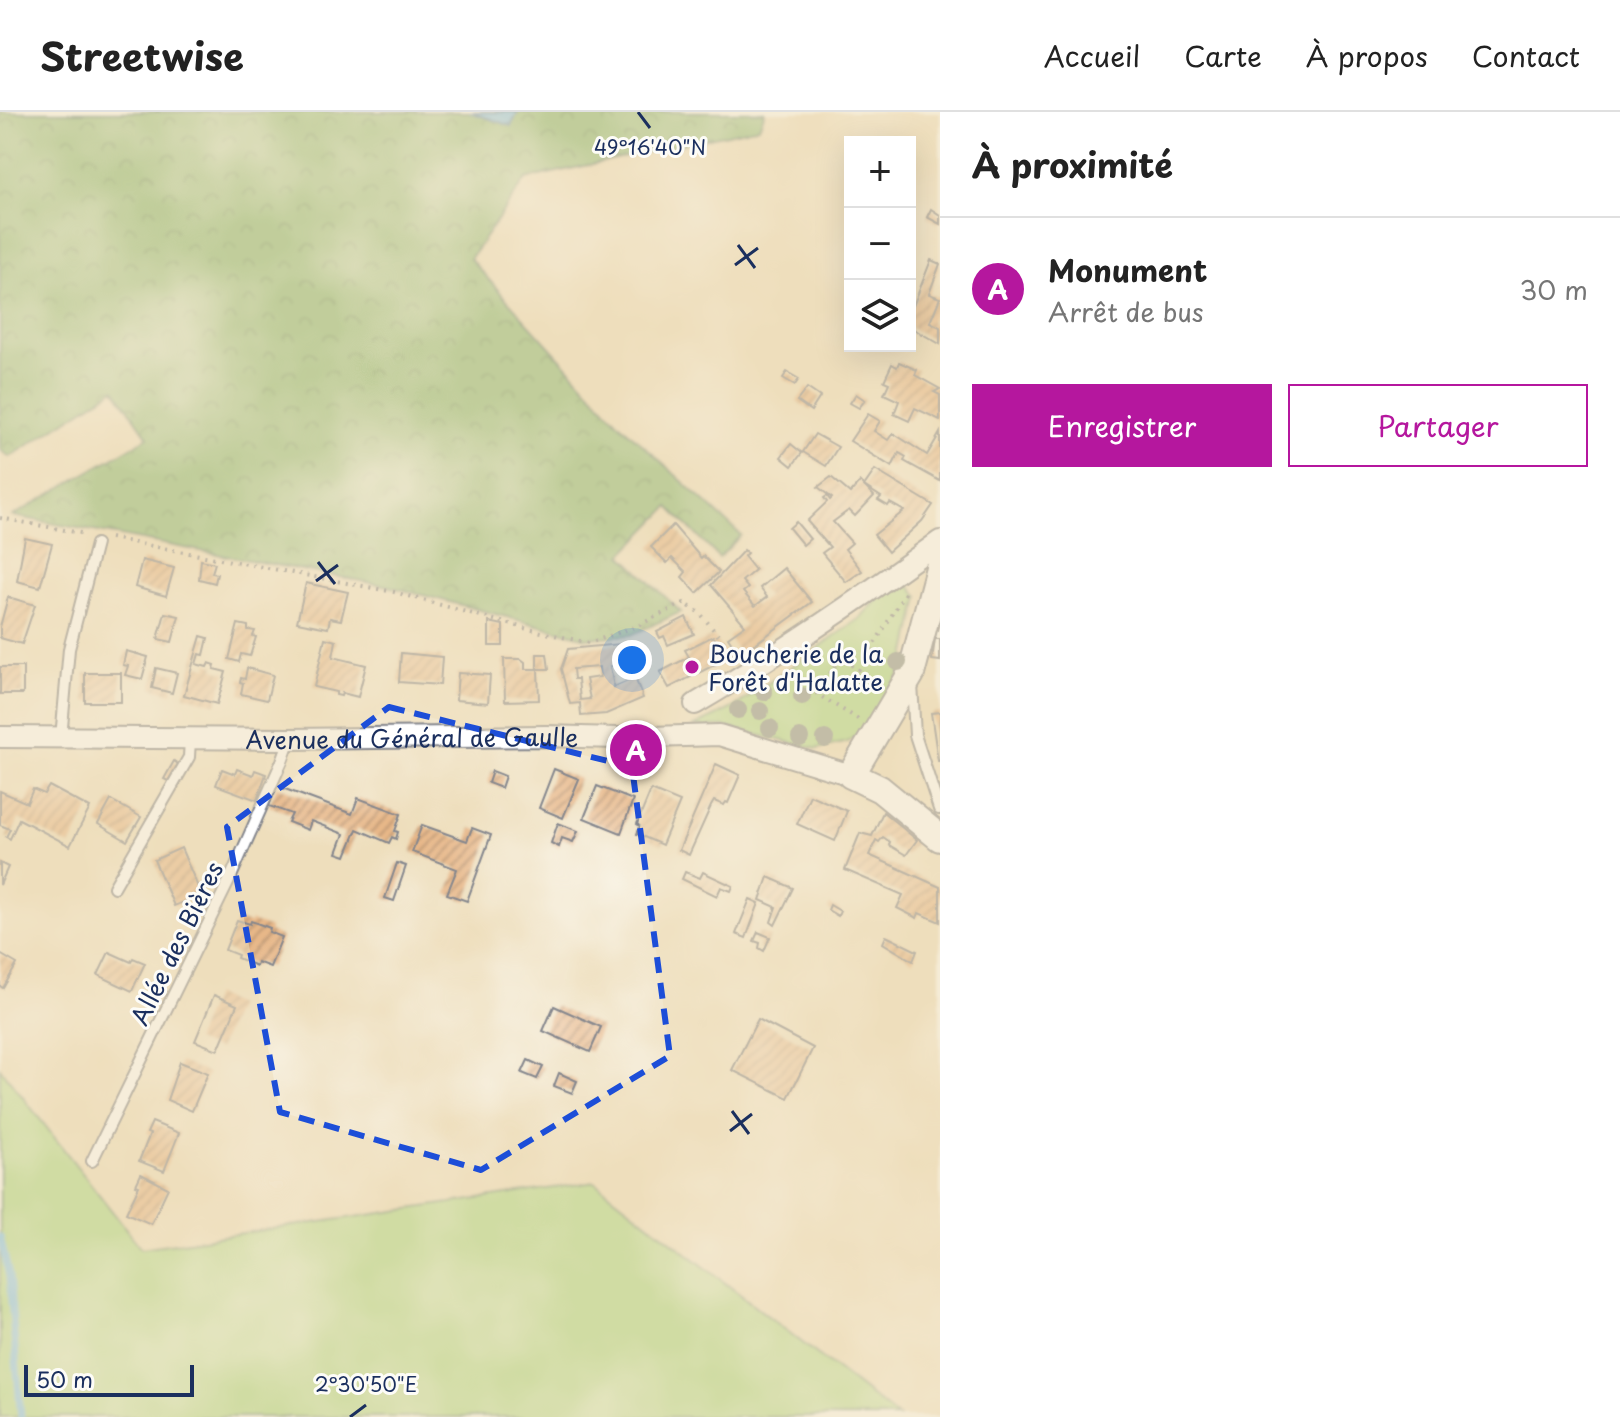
<!DOCTYPE html>
<html lang="fr">
<head>
<meta charset="utf-8">
<style>
  :root { --surface:#fff; --page:#f2f2f2; --text:#222; --muted:#767676; --line:#e0e0e0; --accent:#b5179e }
  body { margin:0; font-family:"Playpen Sans",sans-serif; background:var(--page); color:var(--text) }
  .controls { position:absolute; right:24px; top:24px; display:grid; overflow:hidden; border-radius:0px; box-shadow:0 8px 32px #0002 }
  .controls button { width:72px; height:72px; display:grid; place-items:center; padding:0; border:0; border-bottom:2px solid var(--line); background:var(--surface); color:var(--text); font:40px sans-serif }
  .scale { position:absolute; left:24px; bottom:20px; width:170px; box-sizing:border-box; padding-left:8px; border:4px solid #1b2f5e; border-top:0; font-size:22px; line-height:28px; white-space:nowrap; color:#1b2f5e; -webkit-text-stroke:6px #fdfcf7; paint-order:stroke }
  .you { position:absolute; left:632px; top:548px; width:28px; height:28px; margin:-20px; border:6px solid #fff; border-radius:50%; background:#1a73e8; box-shadow:0 0 0 12px #1a73e833 }
  .badge { display:grid; place-items:center; width:52px; height:52px; border-radius:50%; background:var(--accent); color:#fff; font-size:26px; font-weight:700 }
  .pin { position:absolute; translate:-50% -50%; border:4px solid #fff; box-shadow:0 2px 8px #0006 }
  .list { margin:0; padding:0; list-style:none }
  h2 { display:flex; justify-content:space-between; align-items:center; height:104px; margin:0; padding:0 32px; font-size:34px }
  h2 small { font-size:26px; font-weight:400; color:var(--muted) }
  .list li { display:grid; grid-template-columns:52px 1fr auto; gap:24px; align-items:center; box-sizing:border-box; height:144px; padding:0 32px; border-top:2px solid var(--line) }
  .list b { display:block; font-size:30px; white-space:nowrap }
  .list p { margin:0; font-size:26px; white-space:nowrap; color:var(--muted) }
  .list em { font-size:26px; font-style:normal; color:var(--muted) }
  .actions { display:flex; gap:16px; padding:24px 32px }
  .actions a { flex:1; padding:18px 0; border:2px solid var(--accent); border-radius:0px; text-align:center; font-size:28px; color:var(--accent) }
  .actions .main { background:var(--accent); color:#fff }
  .icon { flex:none; width:44px; height:44px; fill:none; stroke:currentColor; stroke-width:2; stroke-linecap:round; stroke-linejoin:round }
  .map { position:relative; flex:none; width:940px; height:1305px; overflow:hidden }
  header { display:flex; align-items:center; gap:48px; box-sizing:border-box; height:112px; padding:0 40px; background:var(--surface); border-bottom:2px solid var(--line) }
  header strong { font-size:38px }
  nav { display:flex; gap:44px; margin-inline-start:auto; font-size:28px }
  main { display:flex }
  aside { flex:1; background:var(--surface) }
  .map>svg:first-child { display:block }
  .green { fill:#acd986; stroke:#648472; stroke-width:2 }
  .forest { fill:url(#forest-crowns); stroke:#527468; stroke-width:2 }
  .water { fill:url(#water-waves); stroke:#4878a6; stroke-width:2 }
  .lines { fill:none; stroke-linecap:round; stroke-linejoin:round }
  .stream { stroke:#76c0ef; stroke-width:7 }
  .building { fill:url(#building-hatch); fill-rule:evenodd }
  .service-casing { stroke:#84868d; stroke-width:14 }
  .minor-casing { stroke:#84868d; stroke-width:24 }
  .tertiary-casing { stroke:#84868d; stroke-width:30 }
  .path { stroke:#84868d; stroke-width:4; stroke-dasharray:2 6; stroke-linecap:butt }
  .service { stroke:#fff; stroke-width:10 }
  .minor { stroke:#fff; stroke-width:20 }
  .tertiary { stroke:#fff; stroke-width:26 }
  .tree { fill:#8e958e }
  .marked { fill:none; stroke:#1d4ed8; stroke-width:6; stroke-dasharray:16 10; stroke-linejoin:round }
  .ticks { fill:none; stroke:#1b2f5e; stroke-width:3 }
  .poi-dot { fill:#b5179e; stroke:#fdfcf7; stroke-width:3 }
  .labels { text-anchor:middle; dominant-baseline:central; stroke-width:6; stroke-linejoin:round; paint-order:stroke }
  .poi-label { font-size:24px; fill:#1b2f5e; stroke:#fdfcf7; text-anchor:start }
  .street-label { font-size:24px; fill:#1b2f5e; stroke:#fdfcf7 }
  .ticks-label { font-size:20px; text-anchor:middle; fill:#1b2f5e; stroke:#fdfcf7; stroke-width:6; stroke-linejoin:round; paint-order:stroke }
</style>
</head>
<body>
<header>
<strong>Streetwise</strong>
<nav><a>Accueil</a><a>Carte</a><a>À propos</a><a>Contact</a></nav>
</header>
<main>
<div class="map">
<svg width="940" height="1305" viewBox="0 0 940 1305">
  <defs>
    <pattern id="forest-crowns" width="20" height="18" patternUnits="userSpaceOnUse" patternTransform="scale(2)"><rect width="20" height="18" fill="#89b973"/><path d="M2 6a3 3 0 1 1 6 0M12 15a3 3 0 1 1 6 0" fill="none" stroke="#6f9762"/></pattern>
    <pattern id="water-waves" width="16" height="10" patternUnits="userSpaceOnUse" patternTransform="scale(2)"><rect width="16" height="10" fill="#76c0ef"/><path d="M0 5q4-4 8 0t8 0" fill="none" stroke="#609cc5"/></pattern>
    <pattern id="building-hatch" width="6" height="6" patternUnits="userSpaceOnUse" patternTransform="scale(2)"><rect width="6" height="6" fill="#e7b788"/><path d="M-1 1l2-2M0 6l6-6M5 7l2-2" fill="none" stroke="#ba9572"/></pattern>
  </defs>
  <rect width="100%" height="100%" fill="#fdfcf7"/>
  <filter id="ink" filterUnits="userSpaceOnUse"><feTurbulence type="fractalNoise" baseFrequency=".0125" numOctaves="2"/><feDisplacementMap in="SourceGraphic" scale="16" xChannelSelector="R" yChannelSelector="G"/><feConvolveMatrix kernelMatrix="1 2 1 2 8 2 1 2 1" color-interpolation-filters="sRGB"/></filter>
  <filter id="wash" filterUnits="userSpaceOnUse"><feTurbulence type="fractalNoise" baseFrequency=".006" numOctaves="4" result="noise"/><feDisplacementMap in="SourceGraphic" scale="32" xChannelSelector="R" yChannelSelector="G"/><feGaussianBlur stdDeviation="1.8" result="paint"/><feColorMatrix in="noise" values="0 0 0 0 0 0 0 0 0 0 0 0 0 0 0 0 0 1.4 0 .05"/><feComposite in="paint" operator="in"/></filter>
  <g filter="url(#wash)">
    <rect width="100%" height="100%" fill="#eedebc"/>
    <!-- green -->
    <g class="green">
      <path d="M901 463 919 485 904 555 869 616 847 630 817 637 725 615H693L733 596 859 507Z"/>
      <path d="M0 956 141 1136 595 1070 898 1305H0Z"/>
    </g>
    <!-- forest -->
    <path class="forest" d="M0 0H765L759 15 526 67 470 147 619 311 741 423 719 446 669 395 622 443 681 500 631 523 587 526 388 474 13 404 148 325 115 277 10 345 0 338Z"/>
    <!-- water -->
    <path class="water" d="M470 0H518L511 14Z"/>
    <g class="lines">
      <!-- stream -->
      <path class="stream" d="M0 1125 9 1164 21 1305"/>
    </g>
    <g id="blocks">
      <!-- building -->
      <g class="building">
        <path d="M931 97 940 103V112L927 105Z"/>
        <path d="M931 148 940 152 929 182 940 186 930 210 940 215V232L910 215V202Z"/>
        <path d="M899 250 917 258 915 263 940 277 934 280 940 283V308L915 296 909 309 894 302 899 289 884 282 889 271 884 269 892 252 897 255Z"/>
        <path d="M787 260 799 267 795 273 783 266Z"/>
        <path d="M807 276 820 285 811 299 797 289Z"/>
        <path d="M856 282 865 288 859 296 850 291Z"/>
        <path d="M868 302 880 309 874 319 888 328 893 321 927 343 940 321V369L904 349 906 345 899 341 892 355 850 329Z"/>
        <path d="M815 322 838 335 826 354 803 340Z"/>
        <path d="M791 332 802 341 792 354 781 345Z"/>
        <path d="M875 358 933 393 922 409 888 440 874 423 904 399 890 391 888 394 878 388 881 385 864 374Z"/>
        <path d="M831 365 850 381 860 370 874 384 855 404 849 398 833 410 852 431 845 437 862 459 846 470 822 441 830 435 807 409 827 390 824 386 827 384 830 388 832 386 818 375Z"/>
        <path d="M796 410 810 427 803 433 789 416Z"/>
        <path d="M673 413 701 446 703 444 719 460 697 481 682 465 686 460 672 446 667 451 651 435Z"/>
        <path d="M25 426 52 432 40 475 17 469Z"/>
        <path d="M744 438 747 441 744 444 755 458 742 469 748 476 743 480 755 494 767 485 760 476 784 456 812 490 740 543 728 525 745 513 711 473Z"/>
        <path d="M142 448 174 456 166 484 135 475Z"/>
        <path d="M201 448 215 451 212 461 217 462 215 471 199 467Z"/>
        <path d="M306 471 348 480 341 508 330 506 328 516 297 510Z"/>
        <path d="M8 485 35 493 22 532 0 526V515Z"/>
        <path d="M165 501 179 504 172 530 158 527Z"/>
        <path d="M686 505 694 522 668 533 664 524 660 526 657 520Z"/>
        <path d="M489 510 503 513V534H489Z"/>
        <path d="M238 512 248 514V518L255 519 253 524 256 525 250 544 241 542 239 550 229 547Z"/>
        <path d="M201 524 208 526 204 543 199 542 196 552 207 555 209 551 215 553 214 557 226 560 217 592 184 583Z"/>
        <path d="M713 524 728 546 669 576 660 560 689 545 685 538Z"/>
        <path d="M325 526 336 529 333 545 366 553 358 585 342 581 341 584 336 583V580L314 575Z"/>
        <path d="M935 527H940V549L932 548Z"/>
        <path d="M631 531 634 551 610 554 614 575 635 566 643 586 606 602 581 604 580 591 570 592 561 557 568 537ZM599 555 600 565 586 567 590 587 580 588 578 567H574L573 557Z"/>
        <path d="M126 539 148 545 142 567 125 563 128 554 123 553Z"/>
        <path d="M401 541 442 545 440 573 399 570Z"/>
        <path d="M537 542H547L549 557H537Z"/>
        <path d="M504 547H521L525 550V557H538L539 588 505 589Z"/>
        <rect x="0" y="555" width="23" height="27"/>
        <path d="M156 556 177 561 172 581 152 576Z"/>
        <path d="M247 556 273 563 267 588 241 582 243 571 240 570 241 566 245 567Z"/>
        <rect x="85" y="561" width="36" height="29"/>
        <path d="M458 561 490 563 488 591 456 588Z"/>
        <path d="M940 600V649H938L931 601Z"/>
        <path d="M636 642 649 643V648H636Z"/>
        <path d="M174 649 178 652 168 669 164 667Z"/>
        <path d="M716 652 740 663 728 691 726 690 724 693 714 689 711 694 689 743 679 738Z"/>
        <path d="M222 657 235 662 237 657 253 663 255 658 266 662 257 688 216 673Z"/>
        <path d="M554 657 579 667 563 706 539 696Z"/>
        <path d="M492 659 505 664 501 676 488 671Z"/>
        <path d="M49 674 90 696 70 734 19 707 10 727 6 725 10 717 0 713V679L27 691 33 677 44 682Z"/>
        <path d="M277 674 352 702 358 686 401 702 395 719 398 720 396 727 392 725 389 731 357 717 346 744 337 741 344 722 311 709 308 718 288 710 292 702 269 694Z"/>
        <path d="M597 674 633 688 621 721 584 706Z"/>
        <path d="M651 678 680 690 662 733 637 722 640 714 637 712Z"/>
        <path d="M810 683 847 699 835 729 797 712Z"/>
        <path d="M111 688 141 705 127 729 98 712Z"/>
        <path d="M883 700 917 728 906 743 889 733 890 730 883 725 879 730 876 728 869 743 940 775V810L919 801 917 806 897 796 903 783 845 758 860 721 872 724Z"/>
        <path d="M558 711 578 719 573 730 562 726 559 735 551 731Z"/>
        <path d="M422 713 467 729 472 716 491 723 467 789 447 782 457 757 412 740Z"/>
        <path d="M181 736 201 782 174 794 154 748Z"/>
        <path d="M0 751 8 755 0 773Z"/>
        <path d="M397 751 406 754 394 789 385 786Z"/>
        <path d="M685 760 700 766 703 760 733 774 731 779 721 775 717 784 682 767Z"/>
        <path d="M768 765 793 776 775 813 771 810 776 795 760 788Z"/>
        <path d="M750 787 759 791 746 826 736 822Z"/>
        <path d="M830 793 840 799 838 804 828 798Z"/>
        <path d="M237 808 250 812 251 809 270 816 269 820 282 825 270 855 257 850 256 854 237 846 238 843 225 838Z"/>
        <path d="M758 820 770 825 764 839 759 836 760 831 754 829Z"/>
        <path d="M886 824 917 839 913 849 883 831Z"/>
        <path d="M109 840 131 850 133 846 145 851 132 879 98 863Z"/>
        <path d="M0 842 17 852 3 876 0 874Z"/>
        <path d="M214 883 237 893 218 938 195 929Z"/>
        <path d="M554 894 601 915 590 940 543 919Z"/>
        <path d="M758 907 813 936 788 986 732 958Z"/>
        <path d="M528 948 543 955 537 967 522 961Z"/>
        <path d="M180 950 208 961 192 999 167 988Z"/>
        <path d="M559 961 577 969 572 981 554 974Z"/>
        <path d="M152 1010 179 1021 164 1059 139 1049 150 1022 147 1021Z"/>
        <path d="M141 1062 168 1076 151 1112 126 1101 139 1074 136 1073Z"/>
      </g>
    </g>
  </g>
  <g filter="url(#ink)">
    <use href="#blocks" fill-opacity="0" stroke="#84868d" stroke-width="2"/>
    <g class="lines">
      <defs>
        <g id="service">
          <path d="M912 572 915 623 939 697"/>
          <path d="M61 626 69 537 96 432"/>
          <path d="M114 775 189 645 190 627"/>
          <path d="M92 1049 229 769 282 649 290 627"/>
        </g>
        <g id="minor">
          <path d="M695 592C780 542 860 487 940 429"/>
          <path id="s1" d="M0 625 290 627 546 624 616 626 719 623 851 663"/>
        </g>
        <path id="tertiary" d="M940 452 911 562 851 663 880 677 940 726"/>
      </defs>
      <!-- service casing -->
      <use href="#service" class="service-casing"/>
      <!-- minor casing -->
      <use href="#minor" class="minor-casing"/>
      <!-- tertiary casing -->
      <use href="#tertiary" class="tertiary-casing"/>
      <!-- path -->
      <g class="path">
        <path d="M0 406 86 422"/>
        <path d="M110 426 394 480 524 516 589 531 635 515 684 491 700 501 734 543"/>
        <path d="M879 572 859 558 905 481"/>
        <path d="M858 607 817 582 840 546 859 558"/>
      </g>
      <!-- service -->
      <use href="#service" class="service"/>
      <!-- minor -->
      <use href="#minor" class="minor"/>
      <!-- tertiary -->
      <use href="#tertiary" class="tertiary"/>
    </g>
    <!-- trees -->
    <g class="tree">
      <circle cx="898" cy="550" r="9"/>
      <circle cx="764" cy="580" r="9"/>
      <circle cx="802" cy="584" r="9"/>
      <circle cx="738" cy="598" r="9"/>
      <circle cx="760" cy="599" r="9"/>
      <circle cx="770" cy="616" r="9"/>
      <circle cx="800" cy="626" r="9"/>
      <circle cx="825" cy="627" r="9"/>
    </g>
  </g>
  <!-- marked area -->
  <path d="M0 0H940V1305H0ZM389 595 632 655 670 944 481 1058 280 1000 227 715Z" fill="#eedebc" fill-opacity=".55" fill-rule="evenodd"/>
  <path class="marked" d="M389 595 632 655 670 944 481 1058 280 1000 227 715Z"/>
  <!-- ticks -->
  <path class="ticks" d="M638 0 650 16M738 133 755 156M735 153 758 136M318 450 335 472M316 469 338 453M732 999 749 1022M730 1019 752 1002M350 1305 366 1293"/>
  <!-- markers -->
  <circle class="poi-dot" cx="692" cy="555" r="8"/>
  <g class="labels">
    <!-- poi labels -->
    <g class="poi-label">
      <text x="708" y="541">Boucherie de la<tspan x="708" dy="28">Forêt d'Halatte</tspan></text>
    </g>
    <!-- street labels -->
    <g class="street-label">
      <text stroke="none"><textPath href="#s1" startOffset="412">Avenue du Général de Gaulle</textPath></text>
      <text transform="translate(176 831) rotate(-64)">Allée des Bières</text>
    </g>
  </g>
  <g class="ticks-label">
    <text x="650" y="43">49°16'40"N</text>
    <text x="366" y="1280">2°30'50"E</text>
  </g>
</svg>
<div class="controls">
<button>+</button>
<button>−</button>
<button><svg class="icon" aria-label="layers" viewBox="0 0 24 24"><path d="M12 4l9 5-9 5-9-5zM3 14l9 5 9-5"/></svg></button>
</div>
<div class="scale">50 m</div>
<div class="you"></div>
<div class="pin badge" style="left:636px;top:638px">A</div>
</div>
<aside>
<h2>À proximité<small></small></h2>
<ul class="list">
<li><span class="badge">A</span><div><b>Monument</b><p>Arrêt de bus</p></div><em>30 m</em></li>
</ul>
<div class="actions"><a class="main">Enregistrer</a><a>Partager</a></div>
</aside>
</main>
</body>
</html>
